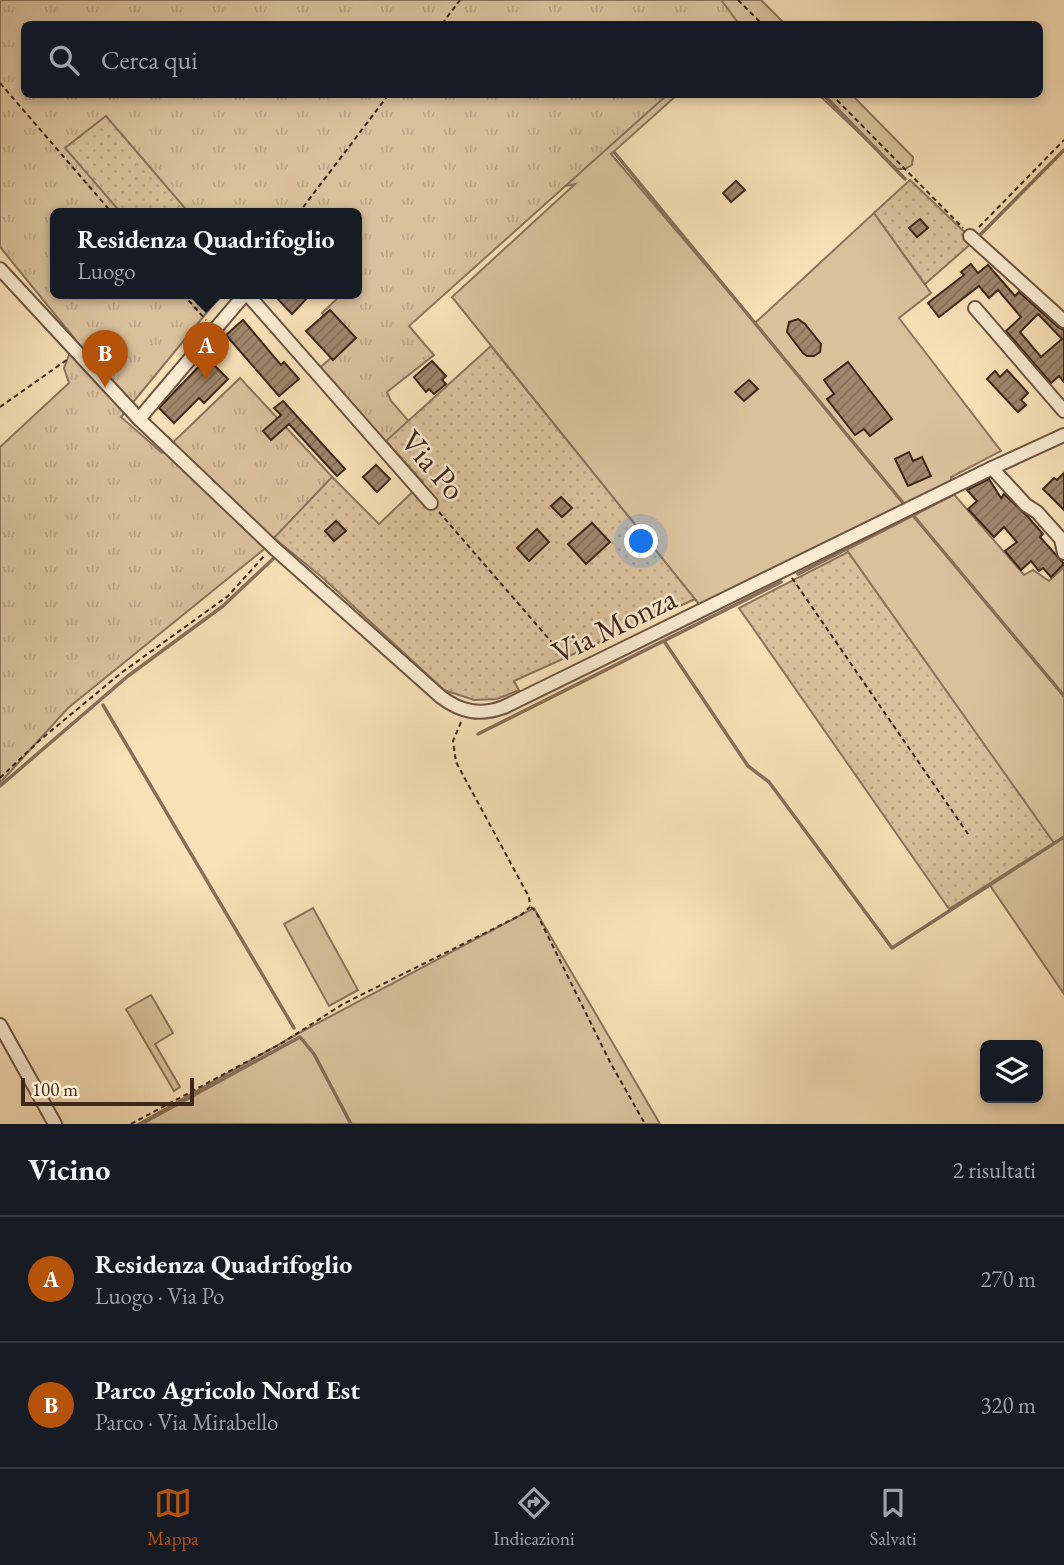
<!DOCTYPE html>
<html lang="it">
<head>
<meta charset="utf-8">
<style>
  :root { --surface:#171b24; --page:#242831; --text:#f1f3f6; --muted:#9ea1a6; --line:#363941; --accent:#b45309 }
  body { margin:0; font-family:"EB Garamond",serif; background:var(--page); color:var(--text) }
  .controls { position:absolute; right:21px; bottom:21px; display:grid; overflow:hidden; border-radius:10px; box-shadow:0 4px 10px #0003 }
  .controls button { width:63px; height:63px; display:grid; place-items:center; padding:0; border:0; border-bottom:2px solid var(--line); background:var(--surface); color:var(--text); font:35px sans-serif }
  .scale { position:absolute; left:21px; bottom:18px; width:173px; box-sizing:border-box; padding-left:7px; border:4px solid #3f271a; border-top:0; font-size:19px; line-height:24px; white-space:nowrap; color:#3f271a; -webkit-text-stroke:5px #faebd0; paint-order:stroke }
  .you { position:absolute; left:642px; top:542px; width:24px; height:24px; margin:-18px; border:5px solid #fff; border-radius:50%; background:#1a73e8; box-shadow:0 0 0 10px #1a73e833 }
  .badge { display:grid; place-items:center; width:46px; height:46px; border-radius:50%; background:var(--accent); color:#fff; font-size:23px; font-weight:700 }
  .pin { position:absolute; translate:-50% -58px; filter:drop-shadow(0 2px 4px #0008) }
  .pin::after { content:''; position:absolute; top:37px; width:24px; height:21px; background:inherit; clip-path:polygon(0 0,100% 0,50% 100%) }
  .popup { position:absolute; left:50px; top:208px; width:312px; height:91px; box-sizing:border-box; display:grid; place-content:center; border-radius:10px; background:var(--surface); filter:drop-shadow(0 2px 5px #0005); font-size:23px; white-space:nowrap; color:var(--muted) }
  .popup b { font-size:26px; color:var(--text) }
  .popup::after { content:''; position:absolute; left:50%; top:100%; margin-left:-14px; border:14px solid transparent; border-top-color:var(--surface) }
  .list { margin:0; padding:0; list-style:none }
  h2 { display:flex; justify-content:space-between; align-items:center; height:91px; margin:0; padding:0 28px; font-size:30px }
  h2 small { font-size:23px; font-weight:400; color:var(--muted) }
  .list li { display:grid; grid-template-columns:46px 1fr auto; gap:21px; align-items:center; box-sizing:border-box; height:126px; padding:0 28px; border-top:2px solid var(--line) }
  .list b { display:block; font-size:26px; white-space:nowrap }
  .list p { margin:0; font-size:23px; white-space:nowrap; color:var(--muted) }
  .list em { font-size:23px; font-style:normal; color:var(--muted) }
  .icon { flex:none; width:38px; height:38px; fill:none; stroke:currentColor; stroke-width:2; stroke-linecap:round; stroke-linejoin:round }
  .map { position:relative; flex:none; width:1064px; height:1124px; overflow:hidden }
  .search { position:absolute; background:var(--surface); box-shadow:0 4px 10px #0003; left:21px; right:21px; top:21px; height:77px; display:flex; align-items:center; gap:18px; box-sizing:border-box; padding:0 24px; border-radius:10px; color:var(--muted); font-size:26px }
  .sheet { height:343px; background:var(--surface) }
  nav { display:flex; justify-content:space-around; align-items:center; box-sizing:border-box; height:98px; border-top:2px solid var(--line); background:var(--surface); font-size:19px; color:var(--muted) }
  nav a { display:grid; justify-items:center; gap:4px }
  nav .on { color:var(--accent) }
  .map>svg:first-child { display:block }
  .grass { fill:#d9c19c; stroke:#8c745b; stroke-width:2 }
  .park { fill:url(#park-tufts); stroke:#8c745b; stroke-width:2 }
  .garden { fill:url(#garden-dots); stroke:#8c745b; stroke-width:2 }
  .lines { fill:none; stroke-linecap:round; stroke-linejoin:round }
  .stream { stroke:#887058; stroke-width:3.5 }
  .building { fill:url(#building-hatch); stroke:#3f271a; stroke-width:2; fill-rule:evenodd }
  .street-casing { stroke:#6d5541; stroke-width:16 }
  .path { stroke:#3f271a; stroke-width:2; stroke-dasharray:5 3.5; stroke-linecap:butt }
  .street { stroke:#faebd0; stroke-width:12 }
  .labels { text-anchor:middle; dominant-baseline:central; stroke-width:5; stroke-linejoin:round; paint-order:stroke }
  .street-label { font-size:32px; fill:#3f271a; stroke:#faebd0 }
</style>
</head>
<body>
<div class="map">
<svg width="1064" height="1124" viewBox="0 0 1064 1124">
  <defs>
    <pattern id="park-tufts" width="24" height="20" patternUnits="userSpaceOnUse" patternTransform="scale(1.75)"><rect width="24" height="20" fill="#d9c19c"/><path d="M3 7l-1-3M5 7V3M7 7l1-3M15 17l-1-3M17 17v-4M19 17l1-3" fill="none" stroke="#bba686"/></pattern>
    <pattern id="garden-dots" width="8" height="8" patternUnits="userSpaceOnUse" patternTransform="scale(1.75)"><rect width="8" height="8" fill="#d9c19c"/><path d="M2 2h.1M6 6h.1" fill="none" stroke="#bba686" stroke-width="1.8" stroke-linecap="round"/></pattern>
    <pattern id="building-hatch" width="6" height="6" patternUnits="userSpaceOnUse" patternTransform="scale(1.75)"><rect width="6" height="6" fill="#9f876c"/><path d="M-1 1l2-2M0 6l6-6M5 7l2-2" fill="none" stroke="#836e58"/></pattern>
  </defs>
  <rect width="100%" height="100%" fill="#f8e0b7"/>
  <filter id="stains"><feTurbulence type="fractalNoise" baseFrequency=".00286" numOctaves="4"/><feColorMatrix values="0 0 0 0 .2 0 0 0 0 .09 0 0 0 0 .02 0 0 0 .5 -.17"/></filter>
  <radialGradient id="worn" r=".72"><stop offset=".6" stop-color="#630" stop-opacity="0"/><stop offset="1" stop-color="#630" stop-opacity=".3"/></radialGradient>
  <!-- grass -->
  <g class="grass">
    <path d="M720 0H761L785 24H730L728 9Z"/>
    <path d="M657 95H677L611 154 755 323 874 213 931 293 899 318 1001 451 951 477V491L1024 575 1033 570 1049 581 1064 567V994L989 884 1053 843 844 546 702 608 452 297 575 184 553 189Z"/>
    <path d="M819 95H852L913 157 912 165 905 169H897Z"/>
    <path d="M313 908 358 990 329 1006 284 924Z"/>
    <path d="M534 908 660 1124H138L301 1032Z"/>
    <path d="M151 995 173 1033 155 1044 180 1087 174 1091 126 1009Z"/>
  </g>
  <!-- park -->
  <path class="park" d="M0 0H721L739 24H24V94L667 95 409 326 434 355 387 392 391 401 453 472 419 488 315 372 349 342 322 313 342 294H356L358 278 356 276V214H293L290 211 288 214H55V294H222L121 417 162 453 240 378 364 511 322 488 263 550 68 708 0 783V447L69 383 64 368 75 339 0 247Z"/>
  <!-- garden -->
  <g class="garden">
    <path d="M106 116 190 214H122L65 148Z"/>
    <path d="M910 180 974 241 925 284 874 213Z"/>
    <path d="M491 346 695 599 514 681 519 690 497 699 474 700 444 690 323 578 274 538 332 477 379 524 423 482 386 441Z"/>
    <path d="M848 552 1054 843 949 909 739 608Z"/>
  </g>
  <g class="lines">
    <!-- stream -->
    <g class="stream">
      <path d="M823 94 905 179"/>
      <path d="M614 152 904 504"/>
      <path d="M981 234 1064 150"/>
      <path d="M912 514 1064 696"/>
      <path d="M798 574 952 495"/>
      <path d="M664 641 748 766 769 782 892 948 1064 837"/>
      <path d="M103 705 294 1028"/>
      <path d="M478 734 781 582"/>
      <path d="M0 786 128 676 223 606 274 558"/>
      <path d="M141 1124 300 1037 314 1054 351 1124"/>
    </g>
  </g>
  <!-- building -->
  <g class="building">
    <path d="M736 181 745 190 731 202 723 193Z"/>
    <path d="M920 219 928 228 917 237 909 228Z"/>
    <path d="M971 264 978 273 988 265 1015 296 1019 292 1058 327 1064 330V382L1059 376 1051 383 1006 331 1021 317 998 290 989 298 979 286 939 317 928 303 964 275 961 272ZM1038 314 1062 339 1041 357 1020 332Z"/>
    <path d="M273 294H311L292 314Z"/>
    <path d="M330 310 356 338 333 360 306 331Z"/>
    <path d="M798 319 805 324 821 344 820 352 814 356H807L803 353 787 332 789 322Z"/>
    <path d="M243 320 281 365 284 362 299 379 279 396 226 335Z"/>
    <path d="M207 358 228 379 204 403 199 398 174 423 159 408Z"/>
    <path d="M432 361 446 376 442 380 446 384 434 394 429 389 426 392 414 377Z"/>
    <path d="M848 362 892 419 870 436 864 429 855 435 827 399 834 394 824 380Z"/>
    <path d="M1007 370 1028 393 1021 400 1026 405 1018 412 987 379 995 371 1000 377Z"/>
    <path d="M749 380 758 389 744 401 735 392Z"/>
    <path d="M283 401 345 469 337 476 289 424 271 440 263 431 281 415 274 408Z"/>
    <path d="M909 452 913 461 922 457 931 476 908 486 895 459Z"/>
    <path d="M376 465 390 479 377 492 363 477Z"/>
    <path d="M1064 473V510L1043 489 1054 478 1057 480Z"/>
    <path d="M989 479 1001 498 1004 494 1028 517 1043 534 1040 537 1064 564 1051 577 1043 568 1039 571 1031 561 1021 570 1005 551 1017 542 1004 527 994 537 968 509 977 501 967 490Z"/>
    <path d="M561 497 572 508 562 517 551 506Z"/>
    <path d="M336 521 346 531 334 541 325 531Z"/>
    <path d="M592 523 610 542 586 564 568 544Z"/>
    <path d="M537 529 549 542 529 561 517 548Z"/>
  </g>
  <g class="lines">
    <defs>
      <g id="street">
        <path d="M970 236 1064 321"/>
        <path d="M0 269 139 419 274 548 441 697C461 712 480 716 504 707L992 468 1064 435"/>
        <path d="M247 294 431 503"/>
        <path d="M975 308 1064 411"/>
        <path d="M139 419 245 294"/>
        <path d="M992 468 1026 505 1037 512 1061 539 1064 553"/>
        <path d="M0 1025 55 1124"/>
      </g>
    </defs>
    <!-- street casing -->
    <use href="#street" class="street-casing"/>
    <!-- path -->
    <g class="path">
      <path d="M738 0 762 24"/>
      <path d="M442 24 460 0"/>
      <path d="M0 83 113 214"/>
      <path d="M831 94 963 228"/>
      <path d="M298 214 389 94"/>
      <path d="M979 227 1064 140"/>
      <path d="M183 294 206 320"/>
      <path d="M0 407 68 359"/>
      <path d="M439 512 568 661"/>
      <path d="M792 578 968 834"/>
      <path d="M461 722 453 741 456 762 529 897 530 906"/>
      <path d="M0 778 40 740 121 673 228 596 265 555"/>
      <path d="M531 907 536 912 610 1062 645 1124"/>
      <path d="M131 1124 282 1043 343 1004 521 915 530 907"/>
    </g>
    <!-- street -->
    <use href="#street" class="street"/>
  </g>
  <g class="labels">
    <!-- street labels -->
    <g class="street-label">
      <text transform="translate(433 465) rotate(49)">Via Po</text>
      <text transform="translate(614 625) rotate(-26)">Via Monza</text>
    </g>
  </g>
  <rect width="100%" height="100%" filter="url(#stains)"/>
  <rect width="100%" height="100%" fill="url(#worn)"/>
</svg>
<div class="controls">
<button><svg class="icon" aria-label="layers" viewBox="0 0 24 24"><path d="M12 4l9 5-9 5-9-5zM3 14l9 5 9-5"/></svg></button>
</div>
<div class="scale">100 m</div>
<div class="you"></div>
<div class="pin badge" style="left:206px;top:380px">A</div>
<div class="popup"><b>Residenza Quadrifoglio</b>Luogo</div>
<div class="pin badge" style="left:105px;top:388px">B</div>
<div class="search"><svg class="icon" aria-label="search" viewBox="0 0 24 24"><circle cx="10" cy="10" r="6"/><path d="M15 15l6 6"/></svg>Cerca qui</div>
</div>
<section class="sheet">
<h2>Vicino<small>2 risultati</small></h2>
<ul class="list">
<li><span class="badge">A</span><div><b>Residenza Quadrifoglio</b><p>Luogo · Via Po</p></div><em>270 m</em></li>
<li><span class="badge">B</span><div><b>Parco Agricolo Nord Est</b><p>Parco · Via Mirabello</p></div><em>320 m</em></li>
</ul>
</section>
<nav>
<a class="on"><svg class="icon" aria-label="map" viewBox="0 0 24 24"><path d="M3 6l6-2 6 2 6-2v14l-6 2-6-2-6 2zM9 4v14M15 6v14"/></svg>Mappa</a>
<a><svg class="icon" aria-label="directions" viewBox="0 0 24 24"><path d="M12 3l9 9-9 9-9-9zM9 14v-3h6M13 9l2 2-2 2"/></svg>Indicazioni</a>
<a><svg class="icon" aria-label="saved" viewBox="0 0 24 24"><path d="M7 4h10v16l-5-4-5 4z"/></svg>Salvati</a>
</nav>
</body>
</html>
